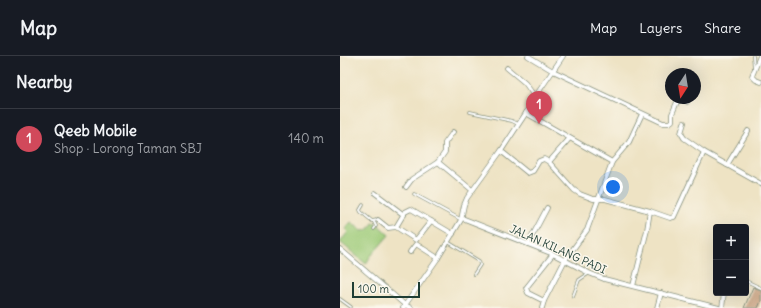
<!DOCTYPE html>
<html lang="en">
<head>
<meta charset="utf-8">
<style>
  :root { --surface:#171b24; --page:#242831; --text:#f1f3f6; --muted:#9ea1a6; --line:#363941; --accent:#d1495b }
  body { margin:0; font-family:Delius,sans-serif; background:var(--page); color:var(--text) }
  .controls { position:absolute; right:12px; bottom:12px; display:grid; overflow:hidden; border-radius:4px; box-shadow:0 4px 16px #0002 }
  .controls button { width:36px; height:36px; display:grid; place-items:center; padding:0; border:0; border-bottom:1px solid var(--line); background:var(--surface); color:var(--text); font:20px sans-serif }
  .compass { position:absolute; left:325px; top:12px; width:36px; height:36px; border-radius:50%; background:var(--surface); box-shadow:0 4px 16px #0002; rotate:192deg }
  .scale { position:absolute; left:12px; bottom:10px; width:68px; box-sizing:border-box; padding-left:4px; border:2px solid #1f3d34; border-top:0; font-size:11px; line-height:14px; white-space:nowrap; color:#1f3d34; -webkit-text-stroke:3px #fbf7ec; paint-order:stroke }
  .you { position:absolute; left:273px; top:131px; width:14px; height:14px; margin:-10px; border:3px solid #fff; border-radius:50%; background:#1a73e8; box-shadow:0 0 0 6px #1a73e833 }
  .badge { display:grid; place-items:center; width:26px; height:26px; border-radius:50%; background:var(--accent); color:#fff; font-size:13px; font-weight:700 }
  .pin { position:absolute; translate:-50% -33px; filter:drop-shadow(0 1px 2px #0008) }
  .pin::after { content:''; position:absolute; top:21px; width:14px; height:12px; background:inherit; clip-path:polygon(0 0,100% 0,50% 100%) }
  .list { margin:0; padding:0; list-style:none }
  h2 { display:flex; justify-content:space-between; align-items:center; height:52px; margin:0; padding:0 16px; font-size:17px }
  h2 small { font-size:13px; font-weight:400; color:var(--muted) }
  .list li { display:grid; grid-template-columns:26px 1fr auto; gap:12px; align-items:center; box-sizing:border-box; height:60px; padding:0 16px; border-top:1px solid var(--line) }
  .list b { display:block; font-size:15px; white-space:nowrap }
  .list p { margin:0; font-size:13px; white-space:nowrap; color:var(--muted) }
  .list em { font-size:13px; font-style:normal; color:var(--muted) }
  .map { position:relative; flex:none; width:421px; height:252px; overflow:hidden }
  header { display:flex; align-items:center; gap:24px; box-sizing:border-box; height:56px; padding:0 20px; background:var(--surface); border-bottom:1px solid var(--line) }
  header strong { font-size:19px }
  nav { display:flex; gap:22px; margin-inline-start:auto; font-size:14px }
  main { display:flex }
  aside { flex:1; background:var(--surface) }
  .map>svg:first-child { display:block }
  .green { fill:#9ecb78; stroke:#5e8456 }
  .building { fill:#c59d7c }
  .lines { fill:none; stroke-linecap:round; stroke-linejoin:round }
  .lane-casing { stroke:#86907c; stroke-width:3.5 }
  .street-casing { stroke:#86907c; stroke-width:5.5 }
  .lane { stroke:#fff; stroke-width:2 }
  .street { stroke:#fff; stroke-width:4 }
  .labels { text-anchor:middle; dominant-baseline:central; stroke-width:3; stroke-linejoin:round; paint-order:stroke }
  .street-label { font-size:11px; fill:#1f3d34; stroke:#fbf7ec }
</style>
</head>
<body>
<header>
<strong>Map</strong>
<nav><a>Map</a><a>Layers</a><a>Share</a></nav>
</header>
<main>
<aside>
<h2>Nearby<small></small></h2>
<ul class="list">
<li><span class="badge">1</span><div><b>Qeeb Mobile</b><p>Shop · Lorong Taman SBJ</p></div><em>140 m</em></li>
</ul>
</aside>
<div class="map">
<svg width="421" height="252" viewBox="0 0 421 252">
  <rect width="100%" height="100%" fill="#fbf7ec"/>
  <filter id="ink" filterUnits="userSpaceOnUse"><feTurbulence type="fractalNoise" baseFrequency=".025" numOctaves="2"/><feDisplacementMap in="SourceGraphic" scale="8" xChannelSelector="R" yChannelSelector="G"/><feConvolveMatrix kernelMatrix="1 2 1 2 8 2 1 2 1" color-interpolation-filters="sRGB"/></filter>
  <filter id="wash" filterUnits="userSpaceOnUse"><feTurbulence type="fractalNoise" baseFrequency=".012" numOctaves="4" result="noise"/><feDisplacementMap in="SourceGraphic" scale="16" xChannelSelector="R" yChannelSelector="G"/><feGaussianBlur stdDeviation="0.9" result="paint"/><feColorMatrix in="noise" values="0 0 0 0 0 0 0 0 0 0 0 0 0 0 0 0 0 1.4 0 .05"/><feComposite in="paint" operator="in"/></filter>
  <g filter="url(#wash)">
    <rect width="100%" height="100%" fill="#eee3c4"/>
    <!-- green -->
    <path class="green" d="M11 166 22 175 28 174 33 167H36L49 179 30 201 26 208 0 186 8 176 5 173Z"/>
    <g id="blocks">
      <!-- building -->
      <path class="building" d="M413 231 421 234V245L418 252H404Z"/>
    </g>
  </g>
  <g filter="url(#ink)">
    <use href="#blocks" fill-opacity="0" stroke="#86907c" stroke-width="1"/>
    <g class="lines">
      <defs>
        <g id="lane">
          <path d="M413 0 414 12"/>
          <path d="M130 56 172 65 178 68"/>
          <path d="M74 138 120 163"/>
          <path d="M23 149 20 154 21 156 32 165 38 164"/>
          <path d="M34 166 36 170 34 173"/>
          <path d="M108 186 139 205 140 209 134 218"/>
          <path d="M406 225 421 232"/>
          <path d="M233 240 239 224 248 218"/>
          <path d="M0 243 11 251"/>
        </g>
        <g id="street">
          <path d="M188 0 213 15 323 67H329L332 65V58L337 46 341 44 347 46"/>
          <path d="M420 0 412 20 416 24 421 26"/>
          <path d="M167 12 185 27 195 41"/>
          <path d="M186 57 272 106 247 174 225 204 204 245 202 252"/>
          <path d="M344 67 341 77 344 82 364 96 421 128"/>
          <path d="M161 95 188 117 193 115 199 105 204 103 209 106 234 134 240 138 253 143H265L310 155 330 162 334 161 364 96"/>
          <path d="M98 106 132 134"/>
          <path d="M209 106 229 83"/>
          <path d="M272 106 289 86 302 58"/>
          <path d="M387 109 408 75"/>
          <path d="M66 131 72 123 98 106 105 96V87L113 76"/>
          <path d="M35 137 64 159"/>
          <path d="M122 162 213 198 249 217 264 223 379 252"/>
          <path d="M38 164 48 172 56 171 76 184 91 165"/>
          <path d="M56 171 65 156 71 153 113 178"/>
          <path d="M188 188 207 152"/>
          <path d="M0 193 65 249 71 252"/>
          <path d="M70 196 76 188 98 202"/>
          <path d="M293 230 307 174 310 155"/>
          <path d="M204 245 188 237 186 232 213 198"/>
          <path d="M63 252 98 202 121 164 124 149 127 142 161 95 186 57 195 41 223 0"/>
          <path d="M317 252 321 237"/>
          <path d="M382 252 384 237"/>
        </g>
      </defs>
      <!-- lane casing -->
      <use href="#lane" class="lane-casing"/>
      <!-- street casing -->
      <use href="#street" class="street-casing"/>
      <!-- lane -->
      <use href="#lane" class="lane"/>
      <!-- street -->
      <use href="#street" class="street"/>
    </g>
  </g>
  <g class="labels">
    <!-- street labels -->
    <g class="street-label">
      <text transform="translate(218 193) rotate(24)">JALAN KILANG PADI</text>
    </g>
  </g>
</svg>
<div class="controls">
<button>+</button>
<button>−</button>
</div>
<svg class="compass" viewBox="-18 -18 36 36"><path d="M0-13l5 13h-10z" fill="#e53935"/><path d="M0 13l5-13h-10z" fill="#9ea1a6"/></svg>
<div class="scale">100 m</div>
<div class="you"></div>
<div class="pin badge" style="left:199px;top:68px">1</div>
</div>
</main>
</body>
</html>
